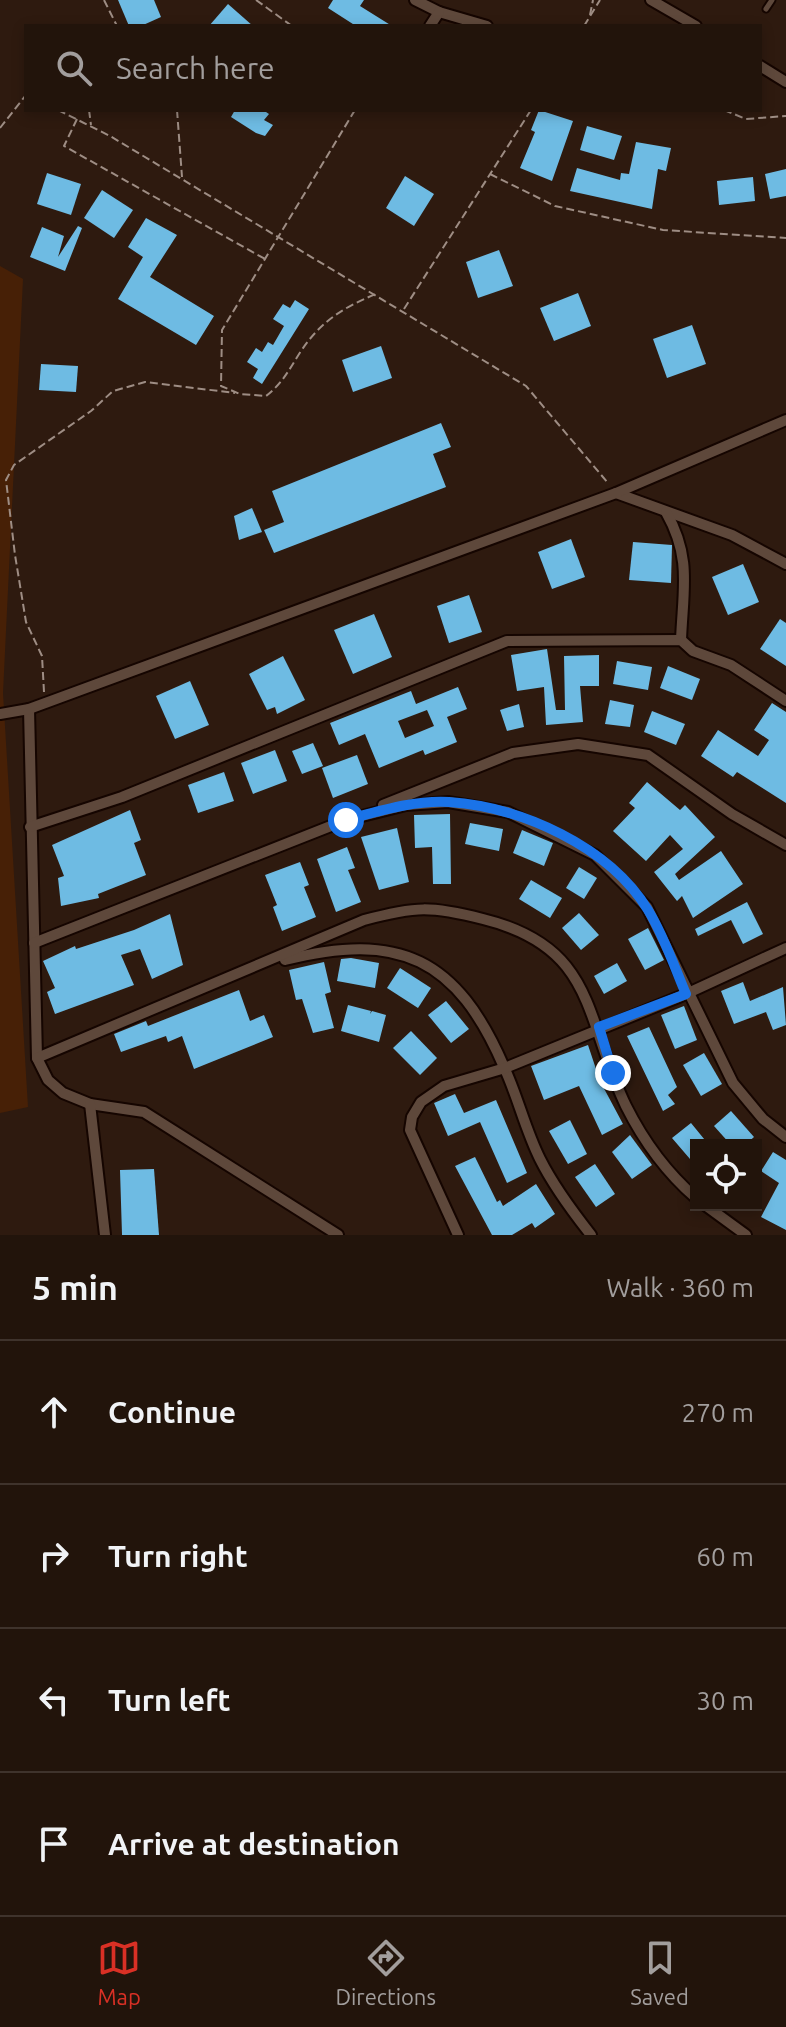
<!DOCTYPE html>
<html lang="en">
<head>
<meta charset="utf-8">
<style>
  :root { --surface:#22140b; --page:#2a1d14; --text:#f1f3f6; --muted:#a29e9d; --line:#3f332c; --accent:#d93025 }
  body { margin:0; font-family:Ubuntu,sans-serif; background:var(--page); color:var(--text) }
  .controls { position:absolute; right:24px; bottom:24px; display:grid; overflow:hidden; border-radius:0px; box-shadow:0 4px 12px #0003 }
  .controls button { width:72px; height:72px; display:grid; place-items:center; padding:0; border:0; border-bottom:2px solid var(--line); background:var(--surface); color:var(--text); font:40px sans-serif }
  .stop { position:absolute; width:24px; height:24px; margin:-18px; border:6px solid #1a73e8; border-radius:50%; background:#fff }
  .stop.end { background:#1a73e8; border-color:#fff; box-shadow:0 2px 8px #0008 }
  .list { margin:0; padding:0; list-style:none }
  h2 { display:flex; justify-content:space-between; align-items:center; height:104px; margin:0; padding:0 32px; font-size:34px }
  h2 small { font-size:26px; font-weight:400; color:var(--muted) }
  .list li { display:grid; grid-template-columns:52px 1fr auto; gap:24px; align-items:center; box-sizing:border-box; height:144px; padding:0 32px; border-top:2px solid var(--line) }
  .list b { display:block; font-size:30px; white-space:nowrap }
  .list em { font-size:26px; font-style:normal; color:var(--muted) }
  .icon { flex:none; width:44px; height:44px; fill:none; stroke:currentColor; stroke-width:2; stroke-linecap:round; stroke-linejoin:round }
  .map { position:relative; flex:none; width:786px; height:1235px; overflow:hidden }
  .search { position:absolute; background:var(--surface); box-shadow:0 4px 12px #0003; left:24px; right:24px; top:24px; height:88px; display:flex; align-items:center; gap:20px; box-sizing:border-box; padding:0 28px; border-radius:0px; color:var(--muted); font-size:30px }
  .sheet { height:680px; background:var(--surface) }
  nav { display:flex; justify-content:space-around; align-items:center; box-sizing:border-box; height:112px; border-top:2px solid var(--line); background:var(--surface); font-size:22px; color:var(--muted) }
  nav a { display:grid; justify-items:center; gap:4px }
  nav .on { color:var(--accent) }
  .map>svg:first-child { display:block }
  .green { fill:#472006 }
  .building { fill:#6ebbe3; fill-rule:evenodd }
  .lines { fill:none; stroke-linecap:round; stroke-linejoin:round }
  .lane-casing { stroke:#150500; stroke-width:9 }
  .street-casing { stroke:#150500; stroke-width:14 }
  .path { stroke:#9e8d84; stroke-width:2; stroke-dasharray:8 4; stroke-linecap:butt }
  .lane { stroke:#5e483b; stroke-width:5 }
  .street { stroke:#5e483b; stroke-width:10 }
  .route { stroke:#1a73e8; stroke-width:10 }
</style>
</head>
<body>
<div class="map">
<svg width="786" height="1235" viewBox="0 0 786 1235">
  <rect width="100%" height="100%" fill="#2e1a0f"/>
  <!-- green -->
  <path class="green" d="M0 266 23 279 3 693 28 1107 0 1113Z"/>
  <!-- building -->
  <g class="building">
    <path d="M118 0H154L161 17 141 26H129Z"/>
    <path d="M333 0H364L360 6 392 26H356L328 8Z"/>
    <path d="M228 4 253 26H209Z"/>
    <path d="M235 110H263L269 114 264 120 273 125 265 136 256 133 231 117Z"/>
    <path d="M539 110 573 121 552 181 520 168 535 132 531 130Z"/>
    <path d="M587 126 622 136 614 160 580 150Z"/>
    <path d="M636 142 671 148 666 171 658 169 652 209 570 191 577 168 620 180 621 173 629 174Z"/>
    <path d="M786 169V196L770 199 765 174Z"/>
    <path d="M47 173 81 184 71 215 37 204Z"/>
    <path d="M405 176 434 194 414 226 386 208Z"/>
    <path d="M753 177 755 201 719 205 717 181Z"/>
    <path d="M102 190 133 210 114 238 84 218Z"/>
    <path d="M146 218 177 235 150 277 214 316 196 345 118 299 143 257 128 247Z"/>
    <path d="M78 226 82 228 65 271 30 257 42 227 64 236 58 257Z"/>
    <path d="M499 250 513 286 478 298 466 262Z"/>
    <path d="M578 293 591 326 554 341 540 308Z"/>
    <path d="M295 300 309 309 262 384 253 378 258 369 247 362 256 348 262 352 268 342 273 345 284 326 273 319 283 304 290 308Z"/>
    <path d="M692 325 706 364 667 378 653 339Z"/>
    <path d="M381 346 392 378 353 392 342 360Z"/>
    <path d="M41 364 78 366 76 392 39 390Z"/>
    <path d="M441 423 451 447 433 454 446 487 274 553 264 530 284 522 272 491Z"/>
    <path d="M252 508 262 532 239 540 234 516Z"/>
    <path d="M571 539 585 577 552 589 538 552Z"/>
    <path d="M633 542 672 545 671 583 629 580Z"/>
    <path d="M743 564 759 602 728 615 712 577Z"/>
    <path d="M469 595 482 632 449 643 437 606Z"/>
    <path d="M374 614 392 657 353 674 334 630Z"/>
    <path d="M780 619 786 623V666L760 649Z"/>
    <path d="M547 649 556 710H565L564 656 599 655V686H580L583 722 546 725 544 687 517 691 511 655Z"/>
    <path d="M283 656 305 700 277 714 275 707 267 710 249 674Z"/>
    <path d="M617 661 652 667 648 690 613 684Z"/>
    <path d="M668 666 700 679 692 700 660 688Z"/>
    <path d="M190 681 209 725 175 739 156 696Z"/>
    <path d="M458 687 467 709 447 717 457 742 425 755 423 750 379 768 365 734 339 745 330 723 411 691 416 704ZM427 710 434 726 405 738 398 721Z"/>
    <path d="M610 700 634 705 630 727 605 724Z"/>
    <path d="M772 703 786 712V803L737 772 733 777 701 756 718 730 758 756 769 740 754 730Z"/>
    <path d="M519 704 524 727 507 731 500 710Z"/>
    <path d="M652 711 685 724 676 745 644 732Z"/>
    <path d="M313 743 323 766 302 774 292 751Z"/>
    <path d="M275 750 287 781 253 794 241 763Z"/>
    <path d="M357 755 368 784 333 798 322 768Z"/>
    <path d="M224 772 234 801 198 813 188 785Z"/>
    <path d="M647 782 680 810 685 805 715 837 675 874 679 880 721 851 743 884 693 918 682 896 677 901 654 872 683 849 670 835 646 861 613 831 635 808 629 803Z"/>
    <path d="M130 810 141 840 134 843 146 875 98 894 99 898 61 906 58 878 64 876 52 845Z"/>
    <path d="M450 814 451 884H433L432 847 415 848 414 815Z"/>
    <path d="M470 823 503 829 499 851 465 844Z"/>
    <path d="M397 828 409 882 379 890 361 837Z"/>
    <path d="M522 830 553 843 544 866 513 853Z"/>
    <path d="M347 847 355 868 348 870 361 902 336 912 317 859Z"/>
    <path d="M300 862 309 885 304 887 316 917 282 931 273 907 277 905 265 875Z"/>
    <path d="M579 867 597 878 584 899 566 888Z"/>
    <path d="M531 880 562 898 550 918 519 899Z"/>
    <path d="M747 902 763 934 743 944 731 920 698 936 695 929Z"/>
    <path d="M579 913 599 935 581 950 562 928Z"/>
    <path d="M170 914 183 965 152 979 140 949 121 955 134 985 55 1014 47 992 55 988 43 961 75 946 76 949 134 930Z"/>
    <path d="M648 928 664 960 645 970 628 939Z"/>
    <path d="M351 958 379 963 375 988 337 981 341 959Z"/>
    <path d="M324 962 331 992 325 994 334 1028 313 1033 302 999 296 1000 289 970Z"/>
    <path d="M617 963 627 981 604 994 594 976Z"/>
    <path d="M400 968 431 988 418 1008 387 988Z"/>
    <path d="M743 982 750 1001 783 987 786 1025 773 1030 766 1012 734 1024 721 991Z"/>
    <path d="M239 990 250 1021 264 1015 273 1037 194 1069 182 1036 168 1042 166 1036 121 1052 114 1034 146 1021 148 1026Z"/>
    <path d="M446 1001 469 1029 451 1043 428 1015Z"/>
    <path d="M348 1005 371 1011 370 1014 372 1011 386 1015 379 1042 341 1031Z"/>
    <path d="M684 1006 697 1040 675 1049 661 1015Z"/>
    <path d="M649 1027 677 1087 668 1095 675 1104 663 1111 627 1036Z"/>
    <path d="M411 1031 437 1058 420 1075 393 1048Z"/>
    <path d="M588 1045 600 1081 623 1124 602 1135 579 1086 544 1100 531 1066Z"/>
    <path d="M704 1053 722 1084 701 1096 683 1065Z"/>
    <path d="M455 1094 464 1113 496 1100 527 1173 507 1183 480 1122 448 1136 434 1103Z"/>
    <path d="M731 1111 754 1137 745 1145H731L714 1126Z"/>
    <path d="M570 1120 587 1154 568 1164 549 1131Z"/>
    <path d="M691 1123 709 1145H696V1166L672 1138Z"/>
    <path d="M630 1135 652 1165 632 1179 612 1152Z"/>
    <path d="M773 1152 786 1160V1230L761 1217 779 1183 761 1171Z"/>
    <path d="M475 1157 497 1202 500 1200 503 1206 536 1184 555 1214 535 1228 532 1223 512 1235H492L455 1166Z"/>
    <path d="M595 1164 615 1194 596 1207 575 1177Z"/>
    <path d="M154 1169 159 1235H122L120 1170Z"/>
  </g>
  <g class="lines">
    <defs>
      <path id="lane" d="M766 9 772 0"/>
      <g id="street">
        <path d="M415 0 439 12 487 26"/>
        <path d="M651 0 696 26"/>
        <path d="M430 26 439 12"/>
        <path d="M760 66 786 82"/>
        <path d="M616 493 732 535 786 564"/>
        <path d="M666 512C692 558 683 589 681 640"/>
        <path d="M29 709 37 1058 48 1080 63 1093 90 1104 144 1112 338 1235"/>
        <path d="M0 714 29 709 616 493 786 420"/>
        <path d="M383 805 513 753 578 744 648 755 732 814 786 845"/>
        <path d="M30 827 122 797 507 641 681 640 693 651 731 665 786 701"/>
        <path d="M34 943 346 820 406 805 448 802 508 812 595 855 647 907 733 1083 763 1119 786 1137"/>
        <path d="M285 960C399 931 457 958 504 1067 518 1097 525 1129 540 1159 554 1187 572 1211 591 1235"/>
        <path d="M37 1058 364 920C416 906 431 906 483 919 597 947 584 1019 626 1106 643 1140 667 1173 696 1198"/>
        <path d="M90 1104 105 1235"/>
        <path d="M705 1205 746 1235"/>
        <path d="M458 1235 410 1130 412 1117 421 1102 444 1086 505 1068 686 994 786 948"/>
      </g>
    </defs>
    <!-- lane casing -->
    <use href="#lane" class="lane-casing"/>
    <!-- street casing -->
    <use href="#street" class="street-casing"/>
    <!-- path -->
    <g class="path">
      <path d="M104 0 117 26"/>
      <path d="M256 0 292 26"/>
      <path d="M590 15 593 0"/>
      <path d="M584 26 600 0"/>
      <path d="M58 110 110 136 526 386 608 483"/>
      <path d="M89 110 91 125"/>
      <path d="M177 110 182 177"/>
      <path d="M355 110 222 330 221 386 240 394 266 396C283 383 290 368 301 351 321 321 344 307 376 294"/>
      <path d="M724 110 746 119 786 116"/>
      <path d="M77 119 64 146 265 259"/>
      <path d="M0 128 26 95"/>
      <path d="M490 174 555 206 663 230 786 238"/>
      <path d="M404 309 531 110"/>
      <path d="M44 692 42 656 26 622 15 555 6 480 14 465 91 411 113 391 145 382 235 393"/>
    </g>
    <!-- lane -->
    <use href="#lane" class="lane"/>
    <!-- street -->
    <use href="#street" class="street"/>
  </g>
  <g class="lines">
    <!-- route -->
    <path class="route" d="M346 820C380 811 414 800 449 802 521 807 609 846 648 910 664 936 674 966 686 994L599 1027 613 1073"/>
  </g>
</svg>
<div class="controls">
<button><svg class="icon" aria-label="locate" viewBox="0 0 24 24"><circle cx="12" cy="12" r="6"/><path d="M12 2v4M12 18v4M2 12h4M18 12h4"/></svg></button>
</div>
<div class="stop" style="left:346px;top:820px"></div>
<div class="stop end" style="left:613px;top:1073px"></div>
<div class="search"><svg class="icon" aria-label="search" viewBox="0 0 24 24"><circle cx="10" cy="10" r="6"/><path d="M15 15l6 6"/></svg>Search here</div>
</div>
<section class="sheet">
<h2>5 min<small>Walk · 360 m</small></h2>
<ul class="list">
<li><svg class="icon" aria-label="ahead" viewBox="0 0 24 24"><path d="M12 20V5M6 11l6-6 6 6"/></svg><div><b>Continue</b></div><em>270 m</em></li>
<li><svg class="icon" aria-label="right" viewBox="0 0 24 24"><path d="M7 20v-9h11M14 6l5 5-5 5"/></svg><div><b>Turn right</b></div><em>60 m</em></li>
<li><svg class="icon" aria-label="left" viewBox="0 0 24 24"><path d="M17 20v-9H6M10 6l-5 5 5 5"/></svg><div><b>Turn left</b></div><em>30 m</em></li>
<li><svg class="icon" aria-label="arrive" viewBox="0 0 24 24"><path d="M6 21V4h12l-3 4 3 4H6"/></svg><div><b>Arrive at destination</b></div></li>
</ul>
</section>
<nav>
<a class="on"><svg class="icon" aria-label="map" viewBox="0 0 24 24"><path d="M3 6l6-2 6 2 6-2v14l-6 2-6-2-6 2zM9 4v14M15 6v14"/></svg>Map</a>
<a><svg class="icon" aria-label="directions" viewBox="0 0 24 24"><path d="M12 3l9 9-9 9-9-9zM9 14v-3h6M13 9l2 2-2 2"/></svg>Directions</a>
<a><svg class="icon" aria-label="saved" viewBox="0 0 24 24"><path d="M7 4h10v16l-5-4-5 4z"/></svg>Saved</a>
</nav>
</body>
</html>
